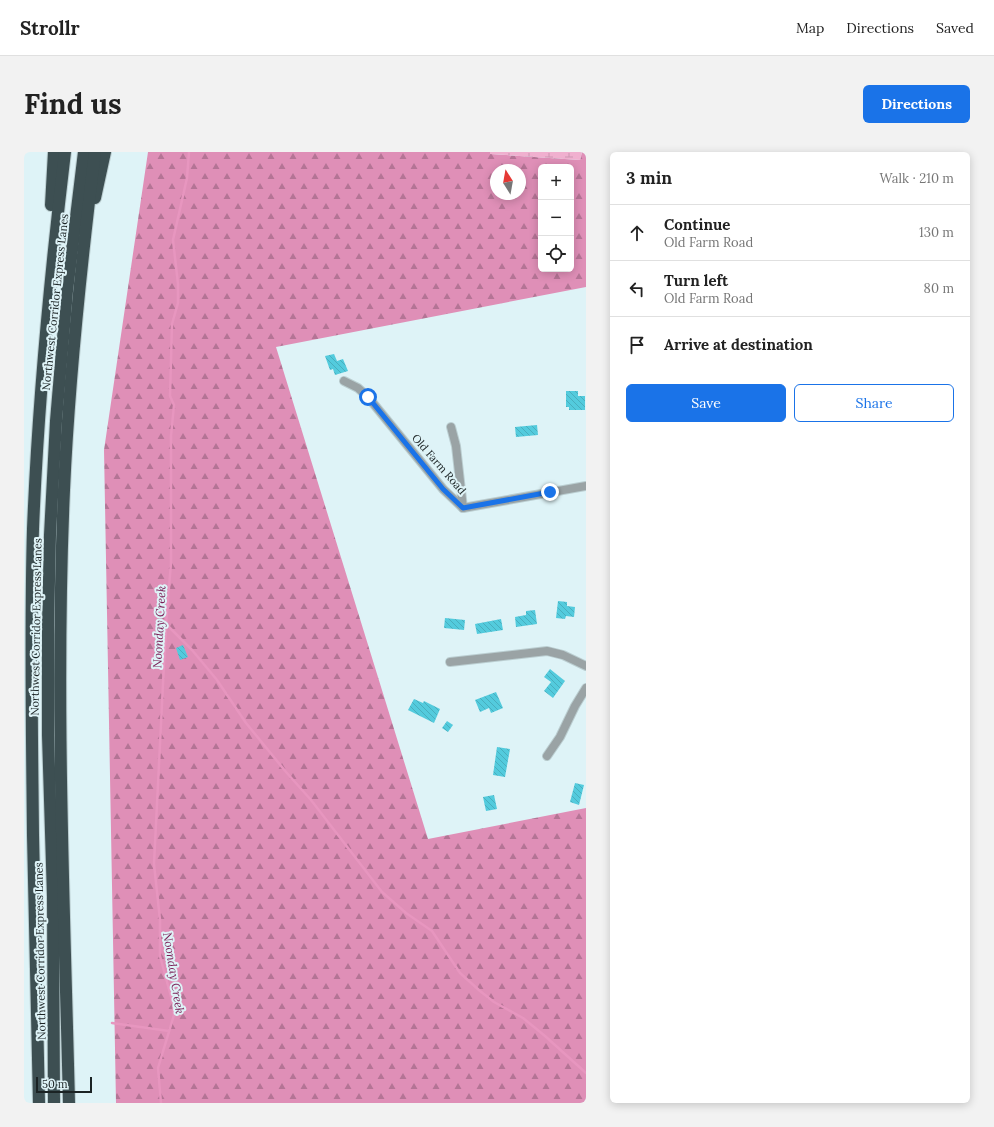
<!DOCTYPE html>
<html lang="en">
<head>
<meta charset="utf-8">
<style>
  :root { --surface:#fff; --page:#f2f2f2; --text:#222; --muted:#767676; --line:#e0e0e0; --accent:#1a73e8 }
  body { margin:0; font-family:Lora,serif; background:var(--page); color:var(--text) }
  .controls { position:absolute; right:12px; top:12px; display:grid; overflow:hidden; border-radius:6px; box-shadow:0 2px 10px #0003 }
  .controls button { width:36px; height:36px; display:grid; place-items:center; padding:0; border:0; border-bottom:1px solid var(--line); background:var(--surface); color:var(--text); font:20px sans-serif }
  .compass { position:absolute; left:466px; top:12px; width:36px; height:36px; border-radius:50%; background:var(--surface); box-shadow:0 2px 10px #0003; rotate:349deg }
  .scale { position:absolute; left:12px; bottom:10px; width:56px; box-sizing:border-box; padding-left:4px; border:2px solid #1b2324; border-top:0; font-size:11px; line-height:14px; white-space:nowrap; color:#1b2324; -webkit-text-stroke:3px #def3f7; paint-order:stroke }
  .stop { position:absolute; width:12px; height:12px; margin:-9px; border:3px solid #1a73e8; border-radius:50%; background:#fff }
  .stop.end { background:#1a73e8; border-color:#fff; box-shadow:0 1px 4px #0008 }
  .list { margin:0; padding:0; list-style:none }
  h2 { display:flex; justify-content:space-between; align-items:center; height:52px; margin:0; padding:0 16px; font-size:17px }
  h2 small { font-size:13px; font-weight:400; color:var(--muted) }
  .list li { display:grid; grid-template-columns:26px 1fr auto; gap:12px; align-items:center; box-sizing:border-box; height:56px; padding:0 16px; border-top:1px solid var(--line) }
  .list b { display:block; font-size:15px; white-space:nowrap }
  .list p { margin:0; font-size:13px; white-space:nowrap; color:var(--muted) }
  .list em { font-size:13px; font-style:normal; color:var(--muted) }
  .actions { display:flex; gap:8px; padding:12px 16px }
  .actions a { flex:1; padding:9px 0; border:1px solid var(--accent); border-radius:6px; text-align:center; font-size:14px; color:var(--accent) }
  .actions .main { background:var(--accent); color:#fff }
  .icon { flex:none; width:22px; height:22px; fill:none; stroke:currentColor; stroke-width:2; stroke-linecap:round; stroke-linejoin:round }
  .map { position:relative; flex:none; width:562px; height:951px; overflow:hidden; border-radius:6px }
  header { display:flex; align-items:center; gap:24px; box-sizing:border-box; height:56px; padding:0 20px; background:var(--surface); border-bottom:1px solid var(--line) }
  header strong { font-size:19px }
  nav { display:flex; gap:22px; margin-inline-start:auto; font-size:14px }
  .intro { display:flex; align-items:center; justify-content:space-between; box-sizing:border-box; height:96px; padding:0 24px }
  h1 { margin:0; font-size:28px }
  .button { padding:10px 18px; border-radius:6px; background:var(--accent); color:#fff; font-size:14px; font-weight:700 }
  main { display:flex; gap:24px; padding:0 24px }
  aside { flex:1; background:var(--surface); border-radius:6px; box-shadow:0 2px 10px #0003 }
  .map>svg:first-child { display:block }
  .forest { fill:url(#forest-firs); fill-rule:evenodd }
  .wetland { fill:url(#wetland-marsh) }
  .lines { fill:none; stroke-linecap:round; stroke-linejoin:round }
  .stream { stroke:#e796bf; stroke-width:2.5 }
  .building { fill:url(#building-back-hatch) }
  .street-casing { stroke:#bbced1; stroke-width:10 }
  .highway-casing { stroke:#bbced1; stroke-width:14 }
  .street { stroke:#9aa3a5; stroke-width:8 }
  .highway { stroke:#3d4f52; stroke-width:12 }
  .route { stroke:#1a73e8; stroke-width:5 }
  .labels { text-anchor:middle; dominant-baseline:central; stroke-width:4; stroke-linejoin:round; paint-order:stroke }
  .street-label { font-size:11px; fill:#1b2324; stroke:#def3f7 }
  .water-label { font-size:12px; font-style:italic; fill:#7a1d55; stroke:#def3f7 }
</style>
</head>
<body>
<header>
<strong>Strollr</strong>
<nav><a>Map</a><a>Directions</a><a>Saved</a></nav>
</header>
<div class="intro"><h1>Find us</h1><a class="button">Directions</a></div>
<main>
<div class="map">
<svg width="562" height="951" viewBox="0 0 562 951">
  <defs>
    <pattern id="forest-firs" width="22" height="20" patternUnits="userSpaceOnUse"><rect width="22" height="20" fill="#df8fb7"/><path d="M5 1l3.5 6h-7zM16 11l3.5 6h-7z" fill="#b47495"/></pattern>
    <pattern id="wetland-marsh" width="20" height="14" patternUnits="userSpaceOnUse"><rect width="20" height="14" fill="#f0b0cf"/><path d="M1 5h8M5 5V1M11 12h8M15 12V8" fill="none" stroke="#cd97b2"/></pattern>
    <pattern id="building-back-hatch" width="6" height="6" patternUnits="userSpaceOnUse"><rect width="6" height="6" fill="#53cbdd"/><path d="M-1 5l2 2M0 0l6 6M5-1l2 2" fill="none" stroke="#48aebe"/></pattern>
  </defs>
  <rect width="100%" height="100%" fill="#def3f7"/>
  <!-- forest -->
  <path class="forest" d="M124 0H466L467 2 556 8 558 0H562V135L252 195 404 687 562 656V951H92L80 298ZM517 15H547V117H517ZM472 18H496V42H472Z"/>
  <!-- wetland -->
  <path class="wetland" d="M466 0H558L556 8 466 2Z"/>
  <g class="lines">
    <!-- stream -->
    <g class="stream">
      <path d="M142 472 168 498 193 528 222 571 262 620 287 648 358 740 382 761 408 779 436 821 456 839 470 850 499 866 521 884 562 921"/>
      <path d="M88 871 145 879"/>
      <path d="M137 951 134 916 150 863 149 852 136 804V768L130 712 142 472 147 411V284L150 253 146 244 148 172 154 151V132L149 88 163 26 165 0"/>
    </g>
  </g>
  <!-- building -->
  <g class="building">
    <path d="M310 202 313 209 319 207 324 219 311 223 309 217 306 218 301 204Z"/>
    <path d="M542 239H554V244H561V258H545V255H542Z"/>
    <path d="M513 273 514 283 492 285 491 275Z"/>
    <path d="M534 449 543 450V454L551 455 550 465 542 464 541 467 532 466Z"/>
    <path d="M511 458 513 472 492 475 491 465 502 463V459Z"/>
    <path d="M421 466 441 468 440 478 420 476Z"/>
    <path d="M477 467 479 478 453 482 451 472Z"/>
    <path d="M159 493 164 505 156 508 152 496Z"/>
    <path d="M526 517 541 529 529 546 520 539 527 530 520 525Z"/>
    <path d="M472 540 479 556 467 561 465 556 456 560 451 548Z"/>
    <path d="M390 547 399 551 400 549 416 557 410 571 384 558Z"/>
    <path d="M423 569 429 573 424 580 418 576Z"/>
    <path d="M473 595 486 597 481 625 469 623Z"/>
    <path d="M551 631 560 633 555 653 546 650Z"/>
    <path d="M470 643 473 657 462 659 459 645Z"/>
  </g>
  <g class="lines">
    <defs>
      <g id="street">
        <path d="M320 229 334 236 344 245 419 337 439 356 562 334"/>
        <path d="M427 275 432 294 439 356"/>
        <path d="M426 510 523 499 539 503 562 514"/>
        <path d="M523 604 536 585 551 554 562 536"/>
      </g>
      <g id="highway">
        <path d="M71 46 81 0"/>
        <path d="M27 53 30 0"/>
        <path d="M15 951C13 862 11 772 9 683 8 581 6 479 9 377 14 251 26 125 41 0"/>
        <path d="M30 951 29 745 24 583V474L26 383 32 269 43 139 60 0"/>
        <path d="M45 951C40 747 31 542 40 338 45 225 57 113 71 0"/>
      </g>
    </defs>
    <!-- street casing -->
    <use href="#street" class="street-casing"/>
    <!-- highway casing -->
    <use href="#highway" class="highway-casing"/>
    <!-- street -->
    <use href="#street" class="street"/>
    <!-- highway -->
    <use href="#highway" class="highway"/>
  </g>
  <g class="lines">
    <!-- route -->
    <path class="route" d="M344 245 419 337 439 356 526 340"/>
  </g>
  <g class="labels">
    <!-- street labels -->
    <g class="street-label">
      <text transform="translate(31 150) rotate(-84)">Northwest Corridor Express Lanes</text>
      <text transform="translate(415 312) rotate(49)">Old Farm Road</text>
      <text transform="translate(12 475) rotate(-89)">Northwest Corridor Express Lanes</text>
      <text transform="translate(16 799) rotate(-91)">Northwest Corridor Express Lanes</text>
    </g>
    <!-- water labels -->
    <g class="water-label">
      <text transform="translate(135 475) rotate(-87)">Noonday Creek</text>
      <text transform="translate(150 821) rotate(81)">Noonday Creek</text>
    </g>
  </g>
</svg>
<div class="controls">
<button>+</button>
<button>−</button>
<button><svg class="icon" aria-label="locate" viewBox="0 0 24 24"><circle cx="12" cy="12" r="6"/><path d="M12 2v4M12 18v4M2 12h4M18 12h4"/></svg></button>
</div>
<svg class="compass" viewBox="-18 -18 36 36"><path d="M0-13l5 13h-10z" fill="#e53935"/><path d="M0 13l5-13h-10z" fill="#767676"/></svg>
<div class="scale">50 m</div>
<div class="stop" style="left:344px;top:245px"></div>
<div class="stop end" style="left:526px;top:340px"></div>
</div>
<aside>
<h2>3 min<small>Walk · 210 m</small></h2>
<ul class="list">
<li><svg class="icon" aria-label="ahead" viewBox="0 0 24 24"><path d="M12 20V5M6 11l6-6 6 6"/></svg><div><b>Continue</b><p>Old Farm Road</p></div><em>130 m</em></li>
<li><svg class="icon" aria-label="left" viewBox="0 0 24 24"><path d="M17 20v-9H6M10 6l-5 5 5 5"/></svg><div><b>Turn left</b><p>Old Farm Road</p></div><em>80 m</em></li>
<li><svg class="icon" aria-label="arrive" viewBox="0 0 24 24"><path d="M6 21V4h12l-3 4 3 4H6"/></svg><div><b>Arrive at destination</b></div></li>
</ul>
<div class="actions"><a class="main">Save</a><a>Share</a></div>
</aside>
</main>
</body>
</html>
